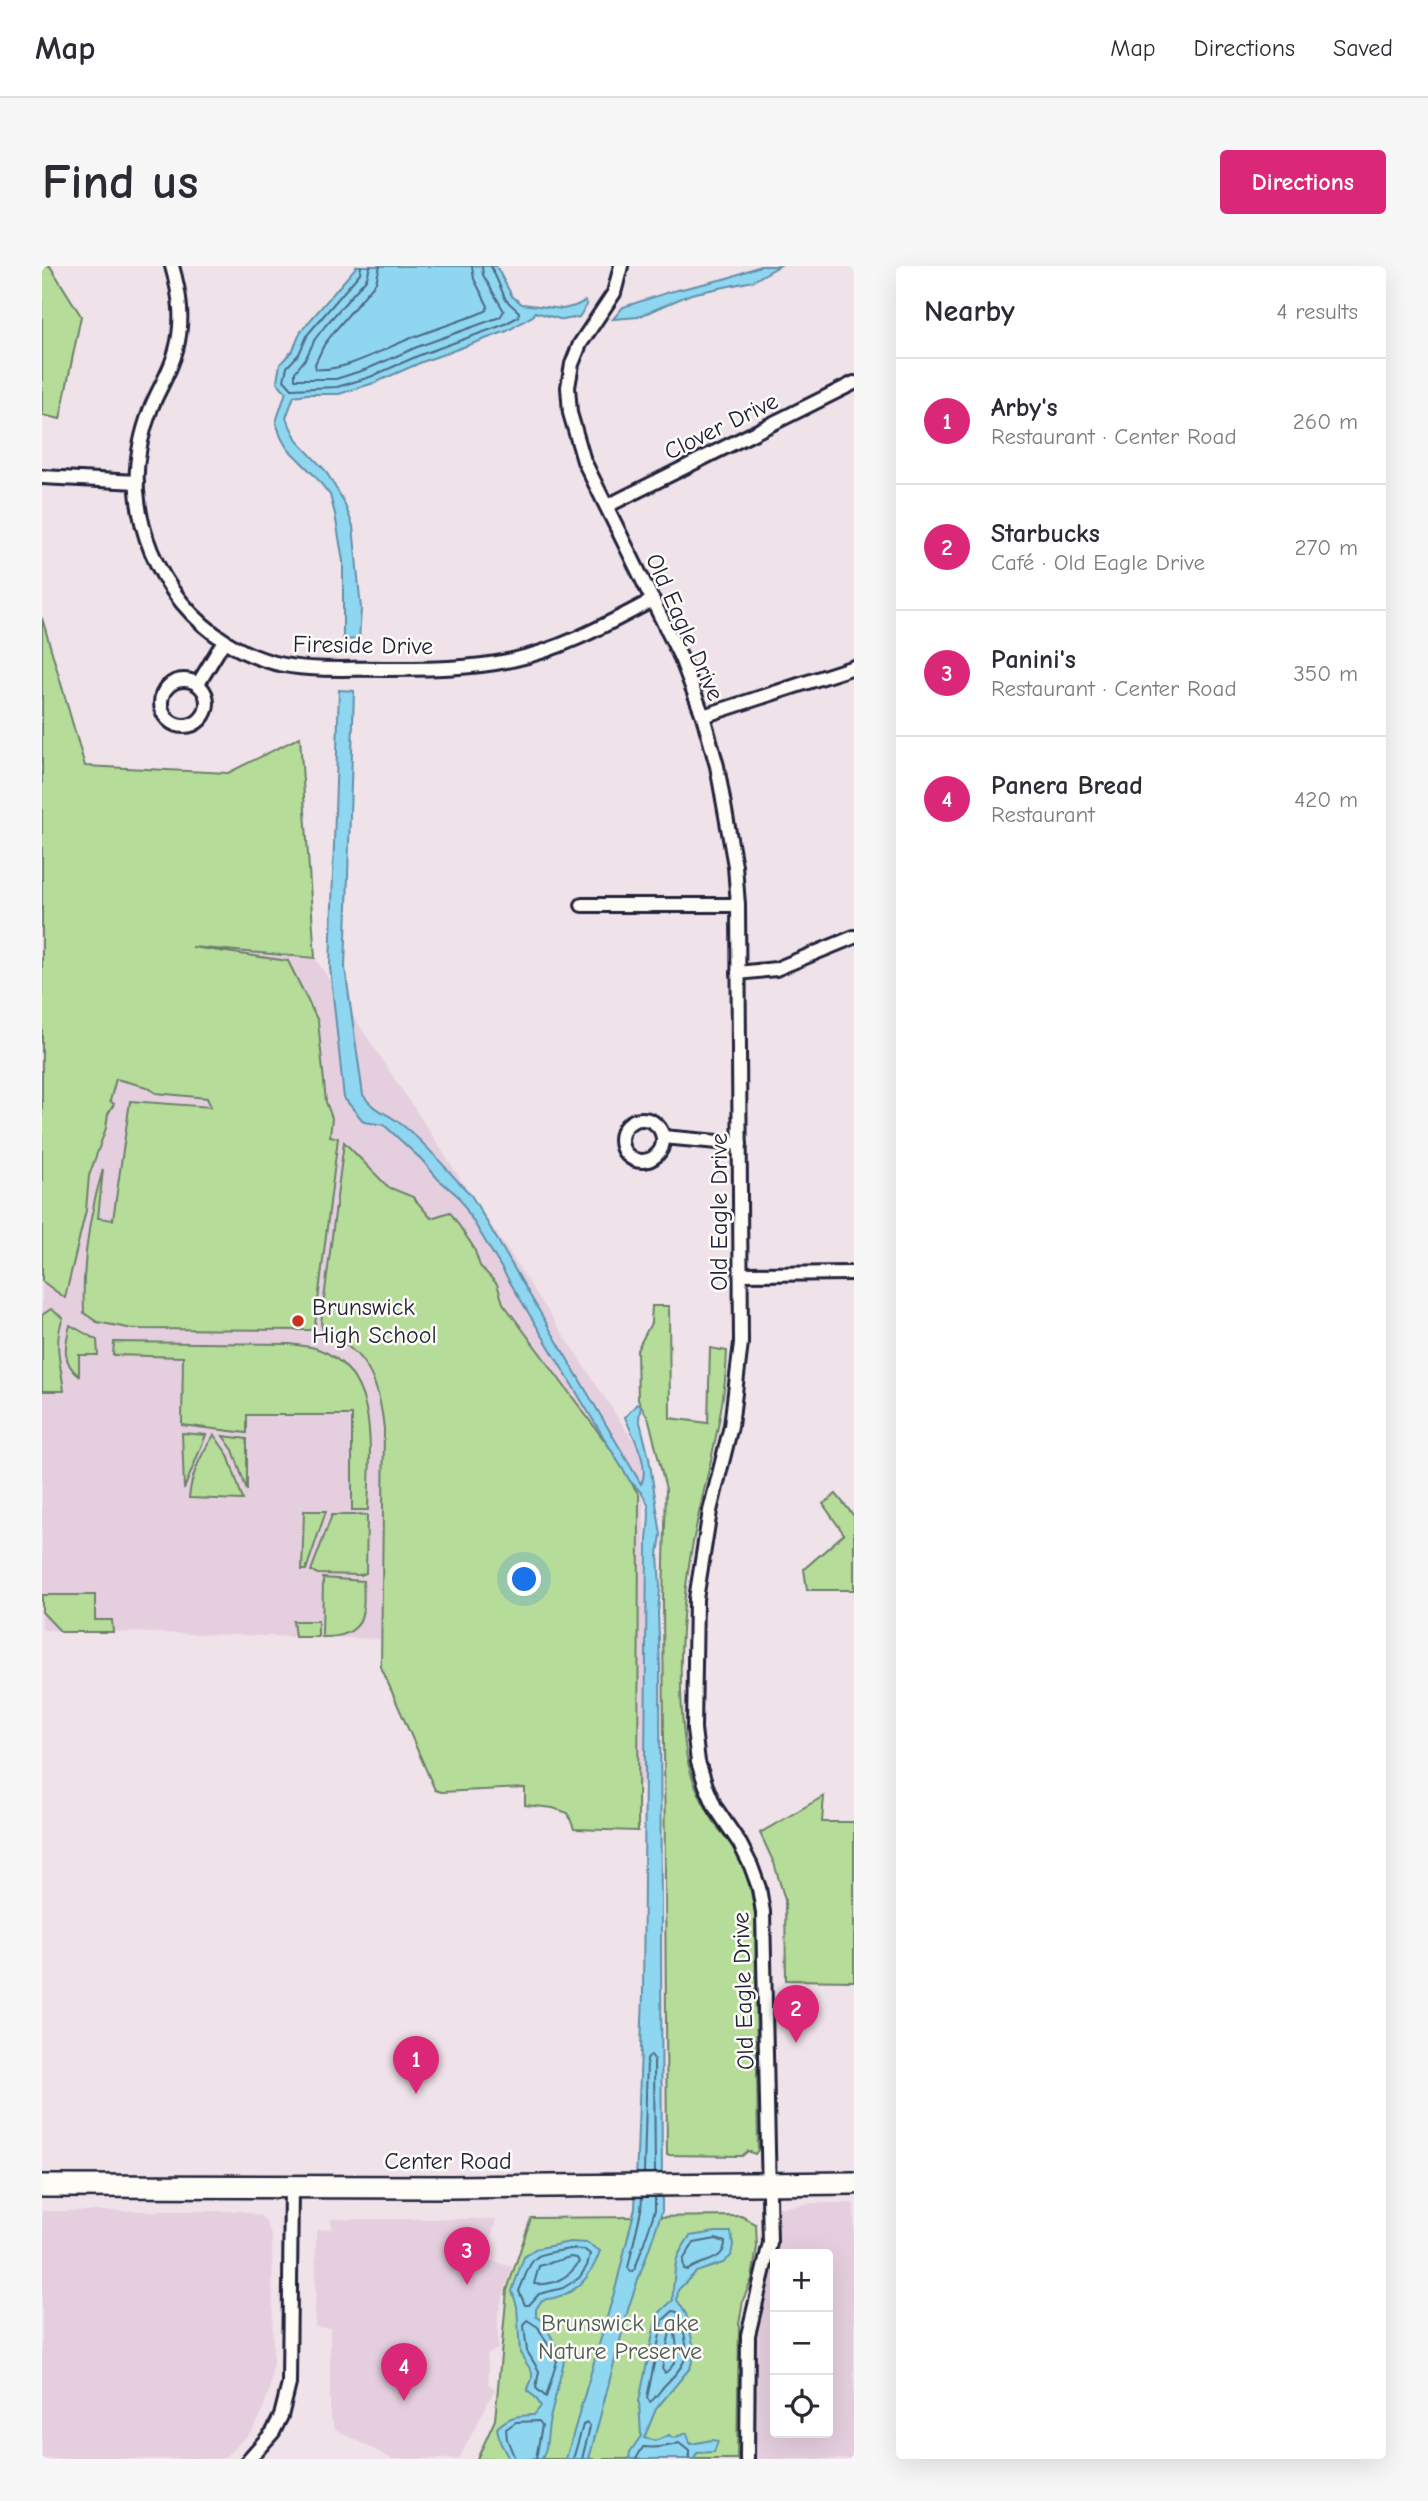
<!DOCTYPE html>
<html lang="en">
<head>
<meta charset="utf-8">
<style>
  :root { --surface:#fff; --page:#f7f7f7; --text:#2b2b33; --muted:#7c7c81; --line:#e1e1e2; --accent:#db2777 }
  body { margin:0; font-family:"Comic Neue",sans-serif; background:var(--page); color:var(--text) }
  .controls { position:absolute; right:21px; bottom:21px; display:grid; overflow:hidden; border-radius:7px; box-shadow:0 7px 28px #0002 }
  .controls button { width:63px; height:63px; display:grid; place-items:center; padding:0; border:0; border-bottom:2px solid var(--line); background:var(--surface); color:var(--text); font:35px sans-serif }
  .you { position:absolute; left:483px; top:1314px; width:24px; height:24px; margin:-18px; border:5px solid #fff; border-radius:50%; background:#1a73e8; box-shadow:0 0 0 10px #1a73e833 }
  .badge { display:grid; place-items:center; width:46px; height:46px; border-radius:50%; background:var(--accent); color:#fff; font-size:23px; font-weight:700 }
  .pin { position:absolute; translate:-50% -58px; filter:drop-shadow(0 2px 4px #0008) }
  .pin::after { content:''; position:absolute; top:37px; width:24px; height:21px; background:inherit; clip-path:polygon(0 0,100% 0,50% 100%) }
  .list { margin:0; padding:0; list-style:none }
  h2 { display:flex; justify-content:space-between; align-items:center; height:91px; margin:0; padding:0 28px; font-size:30px }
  h2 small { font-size:23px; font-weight:400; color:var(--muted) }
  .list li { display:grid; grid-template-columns:46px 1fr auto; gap:21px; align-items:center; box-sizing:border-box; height:126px; padding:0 28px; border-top:2px solid var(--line) }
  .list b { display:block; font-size:26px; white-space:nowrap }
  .list p { margin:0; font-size:23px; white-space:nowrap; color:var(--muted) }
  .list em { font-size:23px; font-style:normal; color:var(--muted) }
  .icon { flex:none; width:38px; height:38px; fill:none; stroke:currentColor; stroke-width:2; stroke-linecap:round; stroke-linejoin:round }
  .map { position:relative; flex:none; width:812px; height:2193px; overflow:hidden; border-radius:7px }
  header { display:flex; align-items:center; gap:42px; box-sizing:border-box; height:98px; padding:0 35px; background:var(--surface); border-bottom:2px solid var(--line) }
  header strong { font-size:33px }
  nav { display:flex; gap:38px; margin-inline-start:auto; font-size:24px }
  .intro { display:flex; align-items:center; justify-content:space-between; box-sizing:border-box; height:168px; padding:0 42px }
  h1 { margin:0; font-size:49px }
  .button { padding:18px 32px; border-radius:7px; background:var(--accent); color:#fff; font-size:24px; font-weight:700 }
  main { display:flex; gap:42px; padding:0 42px }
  aside { flex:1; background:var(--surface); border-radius:7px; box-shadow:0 7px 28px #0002 }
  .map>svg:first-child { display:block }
  .built { fill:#e5cfdf; fill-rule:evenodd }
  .green { fill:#b5dd99; stroke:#6c806a; stroke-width:2 }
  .water { fill:#8fd7f1; stroke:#638fa8; stroke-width:2 }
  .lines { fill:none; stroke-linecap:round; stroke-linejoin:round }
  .shore { stroke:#4e6a84; stroke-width:2 }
  .street-casing { stroke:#22223b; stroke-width:18 }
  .primary-casing { stroke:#22223b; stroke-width:26 }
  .street { stroke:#fdfcf7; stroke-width:12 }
  .primary { stroke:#fdfcf7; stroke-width:21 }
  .poi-dot { fill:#c8321e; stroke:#fdfcf7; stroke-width:2.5 }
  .labels { text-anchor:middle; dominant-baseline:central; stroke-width:5; stroke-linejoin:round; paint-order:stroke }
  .street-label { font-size:24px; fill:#22223b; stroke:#fdfcf7 }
  .poi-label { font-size:24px; fill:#22223b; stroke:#fdfcf7; text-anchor:start }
  .park-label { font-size:24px; fill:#4e5a57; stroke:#fdfcf7 }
</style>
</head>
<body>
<header>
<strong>Map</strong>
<nav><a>Map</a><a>Directions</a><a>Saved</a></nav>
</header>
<div class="intro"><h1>Find us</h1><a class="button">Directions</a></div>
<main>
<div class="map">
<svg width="812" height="2193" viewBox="0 0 812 2193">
  <rect width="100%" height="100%" fill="#efe2e9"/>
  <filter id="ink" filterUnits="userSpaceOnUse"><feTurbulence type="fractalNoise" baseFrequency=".0143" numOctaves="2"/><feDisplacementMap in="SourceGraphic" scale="14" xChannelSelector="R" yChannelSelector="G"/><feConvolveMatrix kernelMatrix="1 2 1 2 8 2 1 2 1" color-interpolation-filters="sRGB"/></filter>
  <g filter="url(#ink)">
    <!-- built -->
    <g class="built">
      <path d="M0 666 273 692 600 1188 610 1518 399 1526 341 1373 0 1364Z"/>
      <path d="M770 1937H812V2193H705L713 2034 727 1943ZM733 1988H786V2167H733Z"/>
      <path d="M0 1945H199L219 1950 224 1956 230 1971 231 2094 228 2123 218 2151 210 2165 186 2188 180 2193H0Z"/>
      <path d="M289 1953H454L444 1993 470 2001 456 2048V2083L445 2088 447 2105 446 2118 453 2123 417 2193H350L293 2163 288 2151V2062L273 2061 274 1964 289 1963Z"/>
    </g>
    <!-- green -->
    <g class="green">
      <path d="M0 0H8L39 50 18 153 0 149Z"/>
      <path d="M0 352 43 500 186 507 258 471 273 692 150 681 246 695 276 755 284 836 290 852 288 870 296 872 273 1059 269 1064 91 1063 55 1056 42 1047C40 999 47 949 61 903L56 952 71 954 88 835 169 841 165 832 114 827 105 821 74 813 68 835 72 838 66 848 64 862 47 910 44 944 23 1032 0 1015Z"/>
      <path d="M302 876 346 921 371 931 389 952 408 946 432 982 438 1000 455 1018 461 1037 568 1182 597 1229 596 1565 532 1563 526 1547 511 1542 483 1539V1522L399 1526 393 1524 339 1401 342 1163C339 1133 332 1099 305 1080 298 1075 289 1071 281 1066L279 1057Z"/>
      <path d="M610 1040H627L628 1152 666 1157 668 1082 685 1085C683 1158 658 1227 647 1299 638 1355 636 1422 643 1479 646 1508 660 1538 676 1562 682 1570 691 1578 696 1587 706 1606 710 1628 713 1648L716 1884 713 1888 706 1885 700 1890 625 1889 621 1334 624 1223 607 1154 596 1134 595 1084 609 1057Z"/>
      <path d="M9 1043 21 1052C11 1077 19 1099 22 1125H0V1049Z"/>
      <path d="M28 1059 55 1074 56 1089H37V1110C19 1096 23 1078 28 1059Z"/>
      <path d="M72 1076 249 1078C258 1080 268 1080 276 1083 341 1107 327 1191 326 1244H310V1149H205V1167L140 1159 141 1091 71 1089Z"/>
      <path d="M140 1167 164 1169 142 1223Z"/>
      <path d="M172 1169 186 1189 201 1234 147 1232C149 1209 159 1188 172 1169Z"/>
      <path d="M181 1170 205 1173V1225L191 1184Z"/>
      <path d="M794 1228 812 1250V1324H765L762 1303 802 1268 781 1238Z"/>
      <path d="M262 1245H284L264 1304H260Z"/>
      <path d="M290 1249H325L324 1307 319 1309 276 1308 269 1305Z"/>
      <path d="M281 1312 321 1315C324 1350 321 1372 280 1371Z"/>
      <path d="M0 1329H53V1354H70L71 1366H19L0 1346Z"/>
      <path d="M251 1355H276V1371H253Z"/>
      <path d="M782 1530 780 1556H812V1715L744 1714 743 1634 732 1597 718 1567Z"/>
      <path d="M699 1950 714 1958 715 1981 710 2013 701 2034 697 2058 695 2193H435L453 2154 465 2024 489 1952Z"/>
    </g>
    <!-- water -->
    <g class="water">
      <path d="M315 0H454L470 30 480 38 521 43 533 40 543 35 545 39 537 51 521 54 493 46 492 49 465 65 380 96 332 117 297 128H265L252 130 244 152 256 176 283 204 301 234 311 260 319 343 317 374 301 373V295L293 248 288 229 272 209 245 182 239 171 234 156 244 126 235 116 238 98 251 84 259 65Z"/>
      <path d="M718 0H737L711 15 649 28 596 51 571 53 581 41 627 26 686 12Z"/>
      <path d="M297 424 312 425 303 702 321 829C333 846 340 844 355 855 383 875 405 905 429 929L599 1218C609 1200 590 1169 583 1151L595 1138 599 1140 597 1152 607 1192 619 1269 616 1288 618 1322 616 1347 618 1401 620 1945 587 2040 547 2193H524L574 2020 593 1942 601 1729 605 1274C607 1243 613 1238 588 1215L416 930 396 913 380 894 342 859 322 856 302 832 288 701Z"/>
      <path d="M674 1966H689L691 1978 689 1990 681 1997 654 2006 636 2024 635 2034 644 2048 653 2086 648 2102 614 2143 602 2172 613 2175 627 2169 631 2172 645 2167 648 2178 670 2174 676 2175 672 2186 655 2187 652 2193H587L588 2186 599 2170 597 2135 615 2049 631 2034C630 2030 633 1995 636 1990 639 1983 644 1976 648 1970Z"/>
      <path d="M528 1976 545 1977 558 1985C548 2014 532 2031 500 2034L494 2043V2051L501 2055 522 2095 507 2157 504 2182 500 2193H467L458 2176 455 2162C467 2150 475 2150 492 2149L499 2140 493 2131 485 2125 490 2113V2106L478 2087 475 2040 470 2025 482 1991 493 1983Z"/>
    </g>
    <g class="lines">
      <!-- shore -->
      <g class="shore">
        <path d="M319 0 318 7 266 68 257 88 245 101 242 114 250 123 295 121 328 111 378 89 461 59 476 51 477 46 464 34 449 0"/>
        <path d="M328 0 325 12 283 60 273 73 264 92 253 106V113H294L325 103 375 81 458 51 462 45 441 9 440 0"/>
        <path d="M338 0 334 16 291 67 282 79 273 98 274 103C305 106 344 81 372 71 396 62 421 54 444 45L446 40 432 13 430 0"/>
        <path d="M602 1907 605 1793 609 1789 612 1793 613 1907"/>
        <path d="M600 1931 599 1944 586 2002 589 2006 593 2003 613 1944V1931"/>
        <path d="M674 1973 683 1976C683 1996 661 1993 646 2004L642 2003 641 1994 652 1977Z"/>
        <path d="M528 1983 543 1984 548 1988 545 2000 537 2012 521 2022 497 2028 487 2039H483L477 2025C493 1988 486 1990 528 1983Z"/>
        <path d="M528 1991 535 1992 537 1996C527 2012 510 2020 492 2018L497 2000Z"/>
        <path d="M631 2045 635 2046 638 2051C647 2087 650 2093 622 2120 617 2126 614 2132 608 2136L605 2132 621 2054Z"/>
        <path d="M485 2054 496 2061 515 2095 504 2131 494 2122 497 2105 485 2085 482 2060Z"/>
        <path d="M628 2066 633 2068C636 2085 637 2097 623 2107L620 2103Z"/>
        <path d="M473 2193 465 2173 464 2163 474 2156 497 2155 500 2159 494 2193"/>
        <path d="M531 2193 541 2159 545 2157 548 2161 540 2193"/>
        <path d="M594 2193 601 2181C613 2182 626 2181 637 2177L647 2185V2193"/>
      </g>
      <defs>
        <g id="street">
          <path d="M130 0C138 28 142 55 134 84 129 105 117 122 109 142 99 168 93 197 95 225 101 307 160 383 242 399 275 405 310 402 343 403 385 403 428 403 470 394 521 383 565 358 611 334"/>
          <path d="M579 0 572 27 538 78 530 98 526 121 528 147 542 195 639 392 661 450 675 500 693 600 696 639 699 1077 689 1160 668 1245 654 1333 652 1463 656 1496 664 1520 673 1541 698 1578 709 1600 717 1622 721 1646 728 1977 706 2069 705 2193"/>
          <path d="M0 211 95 216"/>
          <path d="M565 240 812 117"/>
          <circle cx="142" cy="437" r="23"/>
          <path d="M156 418 182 375"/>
          <path d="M661 450 812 401"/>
          <path d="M540 639H696"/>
          <path d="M696 707 734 703 812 671"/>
          <circle cx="600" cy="874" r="21"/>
          <path d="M621 871 698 878"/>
          <path d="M699 1008 812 1007"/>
          <path d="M207 2193 231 2166 239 2150 247 2118 249 1920"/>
        </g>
        <path id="primary" d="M0 1920 408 1921 812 1917"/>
      </defs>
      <!-- street casing -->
      <use href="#street" class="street-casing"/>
      <!-- primary casing -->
      <use href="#primary" class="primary-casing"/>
      <!-- street -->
      <use href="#street" class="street"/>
      <!-- primary -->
      <use href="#primary" class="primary"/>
    </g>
  </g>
  <!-- markers -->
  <circle class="poi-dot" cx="256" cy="1055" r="7"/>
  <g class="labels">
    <!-- street labels -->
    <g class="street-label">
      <text transform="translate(679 160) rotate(-26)">Clover Drive</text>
      <text transform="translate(643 361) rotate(66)">Old Eagle Drive</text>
      <text transform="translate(321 379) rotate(1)">Fireside Drive</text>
      <text transform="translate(677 946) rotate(-90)">Old Eagle Drive</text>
      <text transform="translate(701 1725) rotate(-92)">Old Eagle Drive</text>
      <text x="406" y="1895">Center Road</text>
    </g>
    <!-- poi labels -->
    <g class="poi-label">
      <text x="270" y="1041">Brunswick<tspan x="270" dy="28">High School</tspan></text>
    </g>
    <!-- park labels -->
    <g class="park-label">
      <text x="578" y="2057">Brunswick Lake<tspan x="578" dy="28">Nature Preserve</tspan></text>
    </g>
  </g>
</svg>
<div class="controls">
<button>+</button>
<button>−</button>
<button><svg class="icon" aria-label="locate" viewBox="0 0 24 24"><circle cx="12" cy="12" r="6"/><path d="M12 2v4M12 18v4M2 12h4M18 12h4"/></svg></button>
</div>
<div class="you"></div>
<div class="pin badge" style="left:374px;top:1828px">1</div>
<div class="pin badge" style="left:754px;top:1777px">2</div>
<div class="pin badge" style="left:425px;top:2019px">3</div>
<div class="pin badge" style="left:362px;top:2135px">4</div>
</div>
<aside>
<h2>Nearby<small>4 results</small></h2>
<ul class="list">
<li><span class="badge">1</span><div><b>Arby's</b><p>Restaurant · Center Road</p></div><em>260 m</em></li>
<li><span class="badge">2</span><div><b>Starbucks</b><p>Café · Old Eagle Drive</p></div><em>270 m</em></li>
<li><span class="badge">3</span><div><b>Panini's</b><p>Restaurant · Center Road</p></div><em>350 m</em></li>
<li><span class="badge">4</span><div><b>Panera Bread</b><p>Restaurant</p></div><em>420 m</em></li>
</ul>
</aside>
</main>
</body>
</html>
